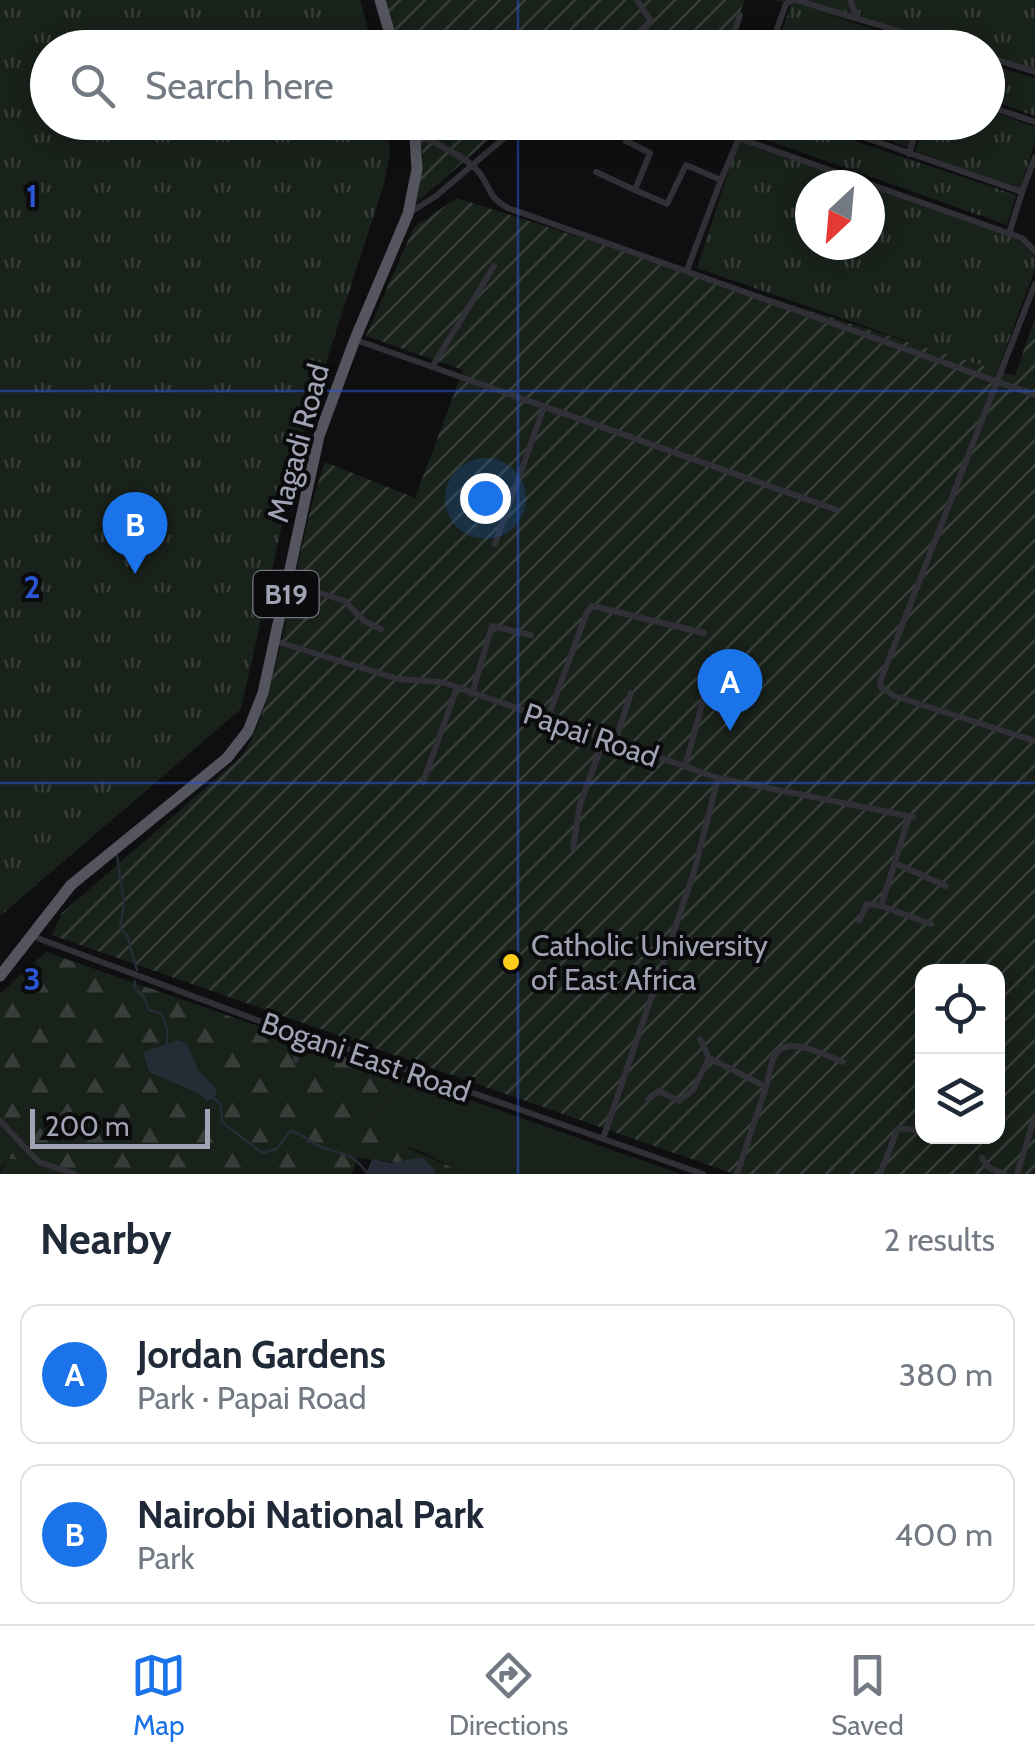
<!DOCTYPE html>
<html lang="en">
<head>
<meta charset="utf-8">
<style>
  :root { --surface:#fff; --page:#f2f2f3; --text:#1f2937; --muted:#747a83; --line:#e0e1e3; --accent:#1a73e8 }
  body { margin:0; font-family:Cabin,sans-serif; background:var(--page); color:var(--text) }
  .controls { position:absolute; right:30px; bottom:30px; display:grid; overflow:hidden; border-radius:20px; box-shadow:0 5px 25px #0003 }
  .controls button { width:90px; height:90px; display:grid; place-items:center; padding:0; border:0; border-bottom:2px solid var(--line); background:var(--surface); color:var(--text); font:50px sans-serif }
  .compass { position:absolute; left:795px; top:170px; width:90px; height:90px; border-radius:50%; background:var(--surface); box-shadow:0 5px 25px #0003; rotate:206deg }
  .scale { position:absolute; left:30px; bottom:25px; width:180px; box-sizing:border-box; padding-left:10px; border:5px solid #9fa3b3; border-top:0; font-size:28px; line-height:35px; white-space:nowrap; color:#9fa3b3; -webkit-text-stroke:8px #0b0a0c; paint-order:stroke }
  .you { position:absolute; left:485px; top:498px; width:35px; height:35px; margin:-25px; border:8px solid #fff; border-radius:50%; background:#1a73e8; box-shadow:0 0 0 15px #1a73e833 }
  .badge { display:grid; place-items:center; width:65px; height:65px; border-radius:50%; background:var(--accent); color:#fff; font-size:32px; font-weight:700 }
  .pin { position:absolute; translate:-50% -82px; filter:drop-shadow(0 2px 5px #0008) }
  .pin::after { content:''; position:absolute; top:52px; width:35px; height:30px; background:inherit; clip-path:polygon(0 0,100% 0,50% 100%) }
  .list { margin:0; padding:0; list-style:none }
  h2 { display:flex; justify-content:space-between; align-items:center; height:130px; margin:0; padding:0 40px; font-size:42px }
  h2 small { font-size:32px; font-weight:400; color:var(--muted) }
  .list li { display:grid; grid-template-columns:65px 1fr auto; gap:30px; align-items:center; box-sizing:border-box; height:140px; margin:0 20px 20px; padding:0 20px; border:2px solid var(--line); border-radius:20px }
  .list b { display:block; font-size:38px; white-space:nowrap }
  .list p { margin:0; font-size:32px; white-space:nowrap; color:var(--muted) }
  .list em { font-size:32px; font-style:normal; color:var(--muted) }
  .icon { flex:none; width:55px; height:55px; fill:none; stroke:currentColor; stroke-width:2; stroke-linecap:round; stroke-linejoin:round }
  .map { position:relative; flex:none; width:1035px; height:1174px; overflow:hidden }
  .search { position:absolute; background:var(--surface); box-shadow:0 5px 25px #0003; left:30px; right:30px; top:30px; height:110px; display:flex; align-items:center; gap:25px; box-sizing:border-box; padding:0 35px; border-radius:55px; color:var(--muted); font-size:38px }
  .sheet { height:450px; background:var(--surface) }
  nav { display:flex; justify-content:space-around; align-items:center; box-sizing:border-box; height:140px; border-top:2px solid var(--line); background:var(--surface); font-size:28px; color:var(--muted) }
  nav a { display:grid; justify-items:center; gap:5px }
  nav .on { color:var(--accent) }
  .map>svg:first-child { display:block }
  .grass { fill:#19211b }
  .forest { fill:url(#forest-firs) }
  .park { fill:url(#park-tufts) }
  .garden { fill:url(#garden-furrows); fill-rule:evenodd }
  .water { fill:#252c35 }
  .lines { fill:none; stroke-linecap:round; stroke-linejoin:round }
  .stream { stroke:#252c35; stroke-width:2.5 }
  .minor { stroke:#303036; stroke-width:6 }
  .trunk { stroke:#54555e; stroke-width:11 }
  .grid { fill:none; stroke:#2a56d4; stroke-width:2.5; stroke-opacity:0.55 }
  .poi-dot { fill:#fecc1a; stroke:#0b0a0c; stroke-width:4 }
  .labels { text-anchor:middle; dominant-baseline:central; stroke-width:8; stroke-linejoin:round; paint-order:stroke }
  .shield { fill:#0b0a0c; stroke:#737581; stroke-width:2.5 }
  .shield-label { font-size:28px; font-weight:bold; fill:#9fa3b3 }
  .street-label { font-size:30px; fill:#9fa3b3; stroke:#0b0a0c }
  .poi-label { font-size:30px; fill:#9fa3b3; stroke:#0b0a0c; text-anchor:start }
  .grid-label { font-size:32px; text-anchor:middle; font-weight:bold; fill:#2a56d4; stroke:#0b0a0c; stroke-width:8; stroke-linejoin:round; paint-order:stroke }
</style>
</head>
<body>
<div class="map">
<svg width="1035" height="1174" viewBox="0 0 1035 1174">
  <defs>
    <pattern id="forest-firs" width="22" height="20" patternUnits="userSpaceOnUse" patternTransform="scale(2.5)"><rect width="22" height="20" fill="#19211b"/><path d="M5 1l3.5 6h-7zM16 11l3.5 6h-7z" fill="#373e3a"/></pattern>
    <pattern id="park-tufts" width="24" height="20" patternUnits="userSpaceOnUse" patternTransform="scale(2.5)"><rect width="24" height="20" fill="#19211b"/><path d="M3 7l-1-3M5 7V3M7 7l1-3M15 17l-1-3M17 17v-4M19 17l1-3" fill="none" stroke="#373e3a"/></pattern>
    <pattern id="garden-furrows" width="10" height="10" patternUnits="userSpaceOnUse" patternTransform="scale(2.5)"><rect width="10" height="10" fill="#19211b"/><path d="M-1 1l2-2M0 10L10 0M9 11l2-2" fill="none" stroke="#373e3a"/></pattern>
  </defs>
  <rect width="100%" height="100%" fill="#0f0f11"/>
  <!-- grass -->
  <g class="grass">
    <path d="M407 1078 681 1174H465L427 1154 386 1139 366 1122Z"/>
    <path d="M7 1159 49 1161 74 1174H0Z"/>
  </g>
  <!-- forest -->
  <path class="forest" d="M46 952 407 1078 366 1122C394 1146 432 1156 465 1174H428L402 1163 357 1158 352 1174H74L49 1161 8 1159 0 1169V994Z"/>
  <!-- park -->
  <g class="park">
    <path d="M0 0H360L373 47 48 48V122L387 123 390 152 384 184 301 440 241 709 0 916Z"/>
    <path d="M774 0H1035V69L988 56V48L954 47 821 13 933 47H835L782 30 791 5Z"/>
    <path d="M988 64 1035 78V116L988 99Z"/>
    <path d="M988 110 1035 127V143L1020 189 915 151 924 123 988 122Z"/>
    <path d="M751 123H801L1016 195 1007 225 747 133Z"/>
    <path d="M875 123H917L909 148 872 134Z"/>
    <path d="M739 138 868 185H810V245H870V186L1035 246V269L997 372 697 268Z"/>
  </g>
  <!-- garden -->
  <g class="garden">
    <path d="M385 0H745L726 48 398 47Z"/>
    <path d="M415 123H508L415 204 423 155Z"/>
    <path d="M457 198 1015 376 1035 317V1174H734L52 935 62 913 241 757C260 728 265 704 274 671 293 602 301 530 325 462L415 498 463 370 366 336 414 227ZM922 972H998V1136H922Z"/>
  </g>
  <!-- water -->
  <g class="water">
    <path d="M179 1040 187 1044 198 1070 217 1090 214 1098 207 1101 200 1094 149 1072 143 1052Z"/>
    <path d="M422 1157 434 1169 435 1174H366L372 1159 391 1163Z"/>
  </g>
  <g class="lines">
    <!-- stream -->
    <g class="stream">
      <path d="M117 856 124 903 120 929 127 935 137 970"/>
      <path d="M135 981 134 988 144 997 149 1010 161 1014C167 1024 169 1033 166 1045"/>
      <path d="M214 1098 221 1105 222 1122 262 1153 277 1149 290 1131C302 1133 308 1141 319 1146 342 1156 350 1149 367 1173"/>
    </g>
    <!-- minor -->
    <g class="minor">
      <path d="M796 0 954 48"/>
      <path d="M850 0 857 17"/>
      <path d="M776 32 821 48"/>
      <path d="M622 48 651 21 637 0"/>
      <path d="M729 48 740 15"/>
      <path d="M770 48 786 4 792 0"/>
      <path d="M988 57 1035 72"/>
      <path d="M988 106 1035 122"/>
      <path d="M687 122H701"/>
      <path d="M744 122 739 138 1022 238 1035 251"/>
      <path d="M820 122 1022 192 1035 157"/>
      <path d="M866 138 871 122"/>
      <path d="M417 141 427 138C443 148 464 156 477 170 491 186 486 196 508 208L1035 395"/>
      <path d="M626 141 650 153 635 190 667 204 686 165 721 180 739 138"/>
      <path d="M909 154 919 122"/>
      <path d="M596 172 635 190"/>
      <path d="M409 213 436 196 523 122"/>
      <path d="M1009 234 1022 192"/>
      <path d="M687 270 721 180"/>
      <path d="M1035 284 880 682 881 687 894 696 1035 741"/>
      <path d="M356 340 837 510"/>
      <path d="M432 367 494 266"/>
      <path d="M495 544 544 407"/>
      <path d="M288 583 345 601 364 621 381 629"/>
      <path d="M275 641 398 679 442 682 718 778 913 817"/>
      <path d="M472 694 492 626 531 635"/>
      <path d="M547 720 587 612 592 606 704 633"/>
      <path d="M615 742 631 693"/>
      <path d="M685 767 705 693"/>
      <path d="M423 782 457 688"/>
      <path d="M909 817 881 906 931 924"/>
      <path d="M573 848 580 804 604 739"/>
      <path d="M895 863 946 886"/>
      <path d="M859 921 867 904 881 906"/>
      <path d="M32 936 278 1028 348 1049 703 1174"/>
      <path d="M700 1039 709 1058"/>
      <path d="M296 1060 297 1034"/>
      <path d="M766 1087C769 1077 770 1064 775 1055 788 1034 827 1056 843 1062"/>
      <path d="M648 1099 659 1091 679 1101 693 1090 709 1058 766 1087 737 1174"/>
      <path d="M0 1121 39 1162 75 1174"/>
      <path d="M603 1139 694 872 718 778"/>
      <path d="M982 1158 988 1167 1004 1174"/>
      <path d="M880 1174 898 1128 922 1131"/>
      <path d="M1017 1174 1035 1116"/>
    </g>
    <!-- trunk -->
    <g class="trunk">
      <path d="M380 0 394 48"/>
      <path d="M0 976 71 885 227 758 248 731 263 693 319 436 355 339 408 214 417 169 414 122"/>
    </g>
  </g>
  <!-- grid -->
  <path class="grid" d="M518 0V48M518 122V1174M0 391H1035M0 783H1035"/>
  <!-- markers -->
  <circle class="poi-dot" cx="511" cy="962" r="10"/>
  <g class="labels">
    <!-- shield labels -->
    <rect class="shield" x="253.5" y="571" width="65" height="46" rx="8"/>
    <g class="shield-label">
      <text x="286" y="594">B19</text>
    </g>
    <!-- street labels -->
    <g class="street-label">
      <text transform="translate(298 443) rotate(-75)">Magadi Road</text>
      <text transform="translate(591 735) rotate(19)">Papai Road</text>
      <text transform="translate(366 1057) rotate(19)">Bogani East Road</text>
    </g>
    <!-- poi labels -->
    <g class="poi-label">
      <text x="531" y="945">Catholic University<tspan x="531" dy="34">of East Africa</tspan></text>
    </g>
  </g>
  <g class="grid-label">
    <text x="32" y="207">1</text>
    <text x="32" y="598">2</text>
    <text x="32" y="990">3</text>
  </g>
</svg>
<div class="controls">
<button><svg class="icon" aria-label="locate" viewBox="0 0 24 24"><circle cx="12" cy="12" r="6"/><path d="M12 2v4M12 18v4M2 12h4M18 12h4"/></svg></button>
<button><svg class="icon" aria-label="layers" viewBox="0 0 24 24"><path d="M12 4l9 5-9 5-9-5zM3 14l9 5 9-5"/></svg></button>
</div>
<svg class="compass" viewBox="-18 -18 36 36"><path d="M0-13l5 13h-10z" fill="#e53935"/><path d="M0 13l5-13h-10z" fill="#747a83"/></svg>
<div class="scale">200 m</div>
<div class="you"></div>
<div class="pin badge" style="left:730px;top:731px">A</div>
<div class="pin badge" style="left:135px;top:574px">B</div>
<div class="search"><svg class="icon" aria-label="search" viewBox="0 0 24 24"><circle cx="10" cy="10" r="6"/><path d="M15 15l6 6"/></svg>Search here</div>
</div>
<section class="sheet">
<h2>Nearby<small>2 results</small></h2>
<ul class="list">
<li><span class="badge">A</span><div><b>Jordan Gardens</b><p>Park · Papai Road</p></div><em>380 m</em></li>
<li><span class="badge">B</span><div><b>Nairobi National Park</b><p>Park</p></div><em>400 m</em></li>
</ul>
</section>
<nav>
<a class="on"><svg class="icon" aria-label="map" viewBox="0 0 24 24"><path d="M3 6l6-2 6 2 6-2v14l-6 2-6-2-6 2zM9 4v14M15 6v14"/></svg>Map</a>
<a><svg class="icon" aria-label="directions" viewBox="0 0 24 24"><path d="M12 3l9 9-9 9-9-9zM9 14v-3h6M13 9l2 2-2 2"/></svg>Directions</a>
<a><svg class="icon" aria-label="saved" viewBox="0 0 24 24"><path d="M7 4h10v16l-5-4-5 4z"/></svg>Saved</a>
</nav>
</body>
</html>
